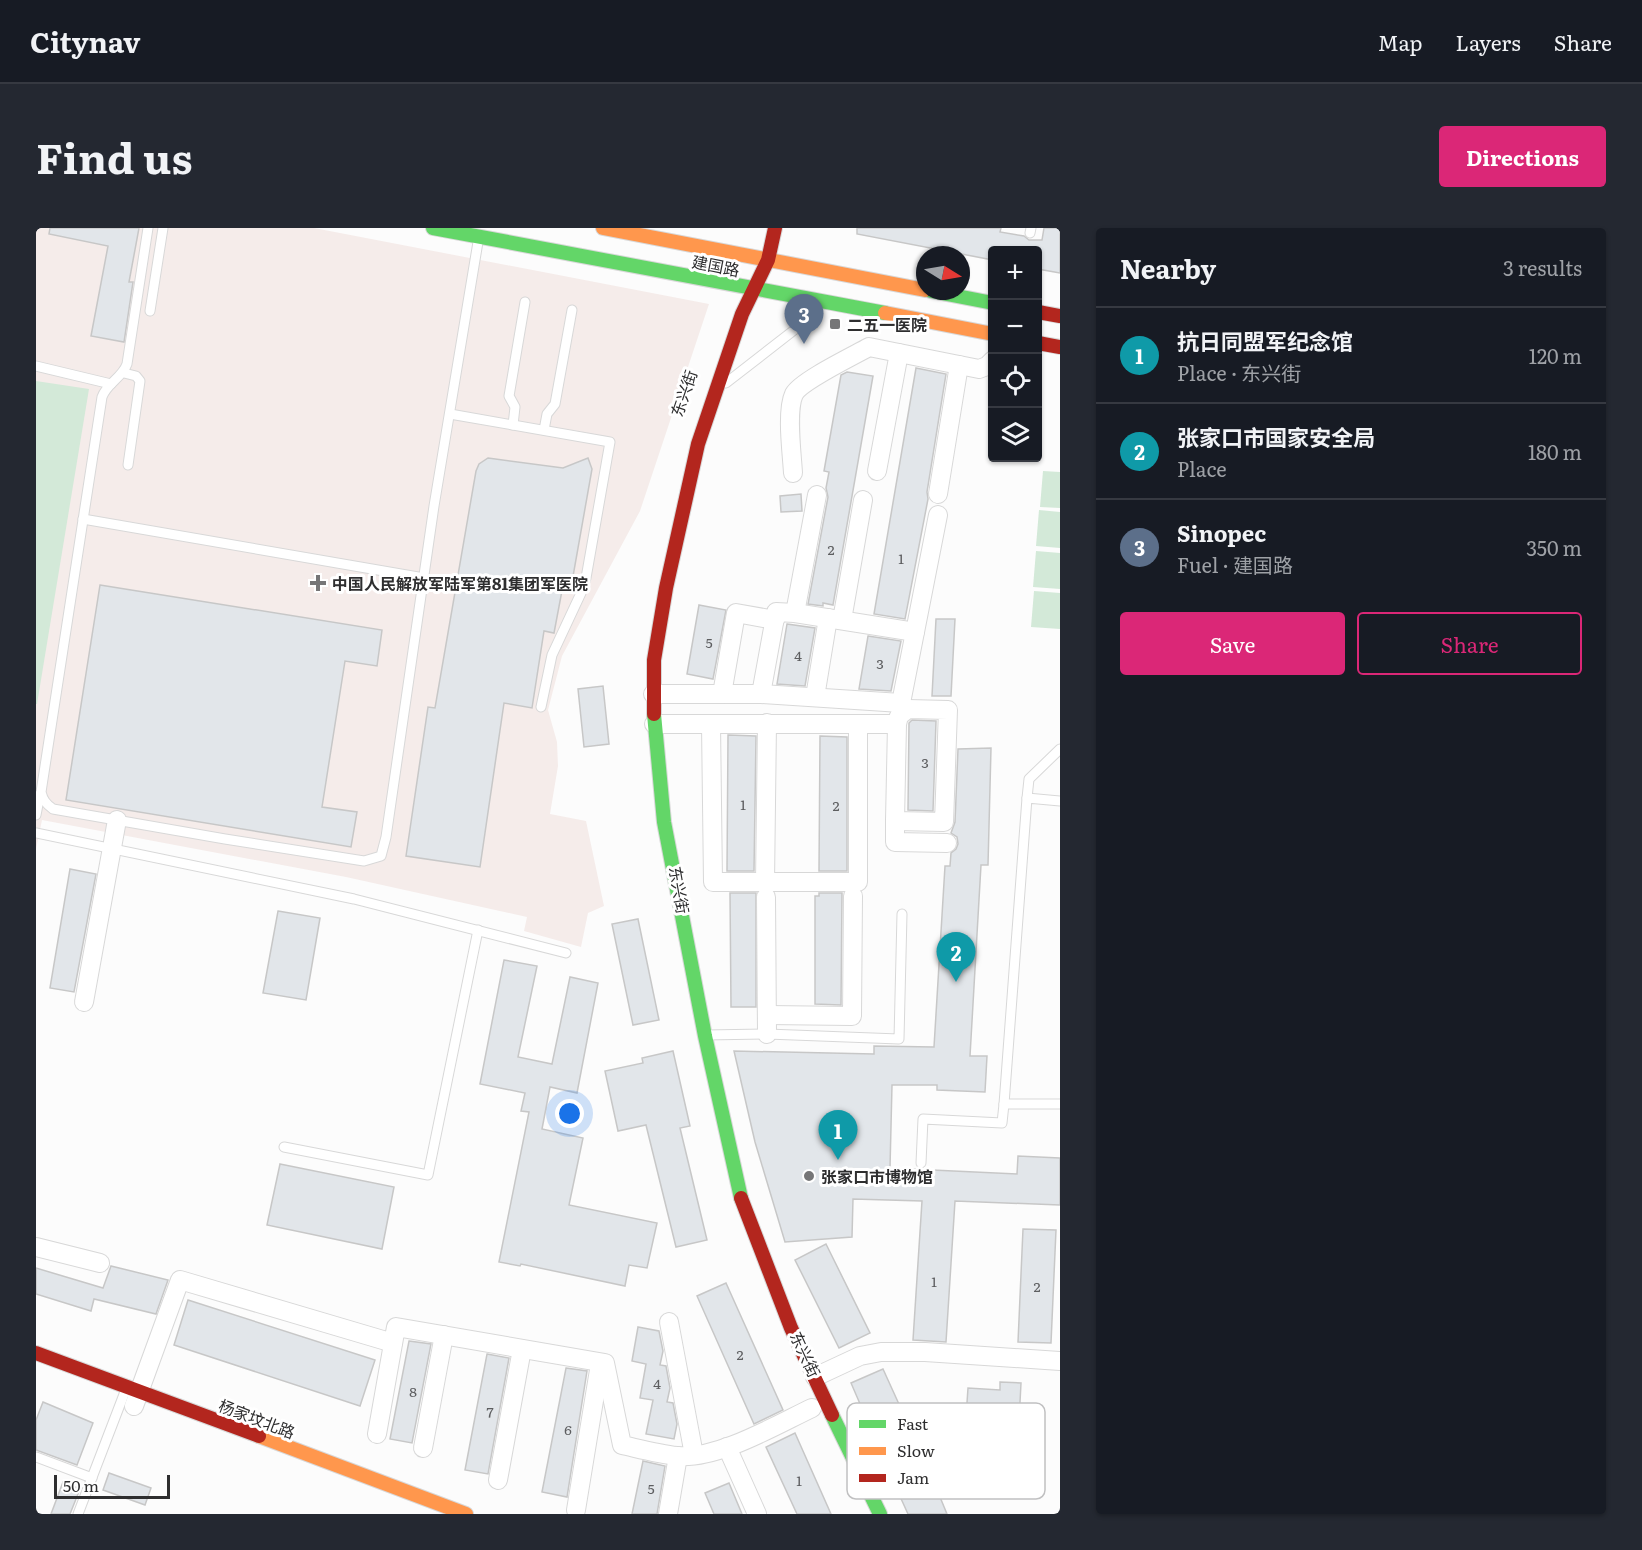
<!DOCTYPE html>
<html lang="en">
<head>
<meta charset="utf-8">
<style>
  :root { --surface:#171b24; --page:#242831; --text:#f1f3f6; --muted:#9ea1a6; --line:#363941; --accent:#db2777 }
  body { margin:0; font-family:Literata,"Noto Sans SC",serif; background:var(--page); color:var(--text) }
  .controls { position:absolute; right:18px; top:18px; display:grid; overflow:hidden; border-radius:6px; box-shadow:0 2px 4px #0004 }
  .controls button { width:54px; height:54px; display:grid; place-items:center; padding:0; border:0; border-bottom:2px solid var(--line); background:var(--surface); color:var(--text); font:30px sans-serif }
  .compass { position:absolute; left:880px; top:18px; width:54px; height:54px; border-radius:50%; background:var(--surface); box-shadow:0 2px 4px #0004; rotate:101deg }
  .scale { position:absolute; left:18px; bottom:15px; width:116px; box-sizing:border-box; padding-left:6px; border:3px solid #2e2e2f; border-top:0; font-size:16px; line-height:21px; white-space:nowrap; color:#2e2e2f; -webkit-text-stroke:4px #fff; paint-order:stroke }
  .you { position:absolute; left:534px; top:886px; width:21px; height:21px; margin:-15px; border:4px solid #fff; border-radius:50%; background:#1a73e8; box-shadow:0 0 0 9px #1a73e833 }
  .badge { display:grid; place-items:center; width:39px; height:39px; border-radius:50%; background:var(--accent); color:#fff; font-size:20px; font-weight:700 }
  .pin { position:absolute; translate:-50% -50px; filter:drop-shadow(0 2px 3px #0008) }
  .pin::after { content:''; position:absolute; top:32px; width:21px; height:18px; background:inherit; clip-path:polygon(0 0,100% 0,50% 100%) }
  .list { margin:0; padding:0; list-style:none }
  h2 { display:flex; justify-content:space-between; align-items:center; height:78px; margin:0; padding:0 24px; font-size:26px }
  h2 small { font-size:20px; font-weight:400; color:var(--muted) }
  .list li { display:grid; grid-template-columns:39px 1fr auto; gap:18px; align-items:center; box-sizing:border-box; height:96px; padding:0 24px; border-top:2px solid var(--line) }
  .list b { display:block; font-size:22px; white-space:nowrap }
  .list p { margin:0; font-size:20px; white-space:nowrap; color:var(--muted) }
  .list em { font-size:20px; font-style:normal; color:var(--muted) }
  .actions { display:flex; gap:12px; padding:18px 24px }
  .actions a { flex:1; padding:14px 0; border:2px solid var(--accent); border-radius:6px; text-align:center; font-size:21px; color:var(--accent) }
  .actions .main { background:var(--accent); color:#fff }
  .icon { flex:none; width:33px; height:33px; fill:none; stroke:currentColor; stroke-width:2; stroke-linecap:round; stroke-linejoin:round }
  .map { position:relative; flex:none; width:1024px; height:1286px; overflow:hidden; border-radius:6px }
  header { display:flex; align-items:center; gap:36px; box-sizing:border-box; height:84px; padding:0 30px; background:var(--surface); border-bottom:2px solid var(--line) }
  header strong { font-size:28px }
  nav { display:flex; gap:33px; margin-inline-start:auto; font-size:21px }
  .intro { display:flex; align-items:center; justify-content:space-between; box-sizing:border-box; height:144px; padding:0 36px }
  h1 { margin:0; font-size:42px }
  .button { padding:15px 27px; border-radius:6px; background:var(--accent); color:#fff; font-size:21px; font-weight:700 }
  main { display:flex; gap:36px; padding:0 36px }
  aside { flex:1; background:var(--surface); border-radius:6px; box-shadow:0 2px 4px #0004 }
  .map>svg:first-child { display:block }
  .medical { fill:#f5ecea }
  .green { fill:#d3e9d8 }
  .building { fill:#e2e6ea; stroke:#c7c7c7; stroke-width:1.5 }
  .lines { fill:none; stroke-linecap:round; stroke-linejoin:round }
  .lane-casing { stroke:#d8d8d8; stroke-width:11 }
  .street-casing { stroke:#d8d8d8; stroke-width:20 }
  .fast-casing { stroke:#d8d8d8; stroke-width:16 }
  .slow-casing { stroke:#d8d8d8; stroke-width:16 }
  .jam-casing { stroke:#d8d8d8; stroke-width:16 }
  .lane { stroke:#fff; stroke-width:9 }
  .street { stroke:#fff; stroke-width:18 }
  .fast { stroke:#63d668; stroke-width:14 }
  .slow { stroke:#ff974d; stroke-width:14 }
  .jam { stroke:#b3261e; stroke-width:14 }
  .poi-dot { fill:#767677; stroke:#fff; stroke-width:2 }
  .labels { text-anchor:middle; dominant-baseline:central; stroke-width:6; stroke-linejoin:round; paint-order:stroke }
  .number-label { font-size:14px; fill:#5d5e60 }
  .street-label { font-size:16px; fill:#2e2e2f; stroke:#fff }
  .poi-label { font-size:16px; font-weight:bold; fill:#2e2e2f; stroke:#fff; text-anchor:start }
  .key { fill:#fff; stroke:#c0c0c1; stroke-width:1.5 }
  .key-label { font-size:16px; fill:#2e2e2f }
</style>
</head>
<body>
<header>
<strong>Citynav</strong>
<nav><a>Map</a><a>Layers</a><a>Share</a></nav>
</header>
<div class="intro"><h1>Find us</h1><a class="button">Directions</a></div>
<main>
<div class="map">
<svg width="1024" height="1286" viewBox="0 0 1024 1286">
  <rect width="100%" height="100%" fill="#fcfcfc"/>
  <!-- medical -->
  <path class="medical" d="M0 0H278L673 76 604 283 526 428 512 482 521 514 522 538 514 586 550 593 568 678 552 685 545 719 488 703 491 689 310 649 6 592 0 621Z"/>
  <!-- green -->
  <g class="green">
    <path d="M0 153 53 161 1 476H0Z"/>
    <path d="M1007 243 1024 244V280L1004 279Z"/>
    <path d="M1003 282 1024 284V320L1000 318Z"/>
    <path d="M1000 323 1024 325V361L997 359Z"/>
    <path d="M998 363 1024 365V401L995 399Z"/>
  </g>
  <!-- building -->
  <g class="building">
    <path d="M14 0H103L93 54H97L88 114 55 108 72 18 13 6Z"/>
    <path d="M821 0H965L964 4 988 8 993 12H1006L1008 0H1024V45L1002 41V22H957V32L821 6Z"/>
    <path d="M880 140 910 146 891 264 892 271 869 391 838 386Z"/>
    <path d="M811 144 837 148 797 377 787 375V378L772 376 792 269 790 260 793 244 788 243 805 147Z"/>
    <path d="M452 230 527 240 552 230 556 241 536 354 528 352 518 405 508 403 496 480 468 475 444 639 370 628 392 479 399 480 440 243 443 236Z"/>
    <path d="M765 266 766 283 745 284 744 268Z"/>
    <path d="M64 357 346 402 341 438 309 433 286 579 321 584 315 619 30 572Z"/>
    <path d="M663 377 690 382 677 451 651 446Z"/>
    <path d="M900 391H919L915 468H896Z"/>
    <path d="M751 396 779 400 769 458 741 456Z"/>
    <path d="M832 408 865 413 855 463 823 461Z"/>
    <path d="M567 458 573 516 548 519 542 461Z"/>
    <path d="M876 492 900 493 897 583 872 582 873 495Z"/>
    <path d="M692 507 720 508 718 643H691Z"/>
    <path d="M784 508 811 509V643H783Z"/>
    <path d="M955 520 952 637H945L934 828H951L949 864 901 862V857H856L854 940 981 946 982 928 1024 930V977L919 973 910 1114 877 1112 886 973 817 971 816 1009 749 1014 719 914 698 823 838 826V818L898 819 909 638H914L915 625 920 621 922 616 921 609 915 605 919 594 922 521Z"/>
    <path d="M34 641 60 646 38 764 14 760Z"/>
    <path d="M694 665H720V779H695Z"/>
    <path d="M783 665H806L805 777 779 776V668H783Z"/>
    <path d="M242 683 284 690 270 772 227 765Z"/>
    <path d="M602 691 623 792 597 797 576 696Z"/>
    <path d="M468 732 501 738 482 829 516 836 534 749 562 755 541 865 514 859 506 901 547 910 533 977 621 995 611 1040 593 1037 589 1058 485 1036 484 1038 463 1034 493 884 485 883 489 865 444 856Z"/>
    <path d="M637 823 654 898 644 900 671 1012 640 1019 610 897 582 903 569 843 607 835 606 830Z"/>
    <path d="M244 936 358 959 346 1021 231 997Z"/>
    <path d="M987 1001 1020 1002 1015 1115 982 1114Z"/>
    <path d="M790 1016 834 1105 803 1120 759 1032Z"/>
    <path d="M75 1038 132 1052 120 1086 58 1071 55 1083 0 1066V1040L67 1060Z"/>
    <path d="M690 1055 747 1182 718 1196 661 1068Z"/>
    <path d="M152 1072 339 1132 324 1178 138 1117Z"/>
    <path d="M602 1099 623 1103 627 1123 624 1137 630 1138 634 1160 631 1174 637 1175 641 1196 638 1211 610 1206 617 1172 604 1170 610 1136 596 1133Z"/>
    <path d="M373 1113 395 1116 376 1215 354 1211Z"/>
    <path d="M451 1126 473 1130 452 1246 429 1242Z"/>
    <path d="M530 1140 551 1143 531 1269 506 1264Z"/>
    <path d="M847 1141 892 1240 911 1286H872L862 1264 815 1155Z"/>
    <path d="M964 1154 985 1155 982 1213 961 1211V1206L929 1204 932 1160 964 1162Z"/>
    <path d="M7 1174 57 1195 41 1237 0 1222V1192Z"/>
    <path d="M759 1205 795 1286H761L730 1219Z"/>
    <path d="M607 1233 629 1238 621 1286H596Z"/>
    <path d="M73 1245 115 1260 109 1277 67 1262Z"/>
    <path d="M27 1254 44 1261 34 1286H15Z"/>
    <path d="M693 1255 706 1286H678L669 1265Z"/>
  </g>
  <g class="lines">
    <defs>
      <g id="lane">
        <path d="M112 0 91 136C86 150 71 155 66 169L5 564C7 572 10 576 17 581L189 611 328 633 345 628 350 609 398 278 442 14"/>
        <path d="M994 5 995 0"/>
        <path d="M114 83 127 0"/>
        <path d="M0 138 75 156"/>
        <path d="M88 145 100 148 104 153 92 237"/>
        <path d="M690 155 762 99 767 89 770 74"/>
        <path d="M414 186 574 214 550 350 545 365 516 427 505 479"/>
        <path d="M477 197 479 179 473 168 489 74"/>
        <path d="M508 202 511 186 519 176 536 82"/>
        <path d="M47 291 388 350"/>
        <path d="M991 570 993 551 1024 521"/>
        <path d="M1024 573 991 570 968 876H1024"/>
        <path d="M0 587 4 566"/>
        <path d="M0 605 318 671 530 725"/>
        <path d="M670 807 731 806 863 811 866 686"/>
        <path d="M248 919 392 947 442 702"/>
        <path d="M885 935 887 891 966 895 968 876"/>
        <path d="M0 1229 56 1250"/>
        <path d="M42 1286 90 1161"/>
      </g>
      <g id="street">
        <path d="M841 243 863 125"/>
        <path d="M757 245C756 226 750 183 758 166 765 153 817 128 833 119L943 141 951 138 957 132"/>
        <path d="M902 266 923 137"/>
        <path d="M759 385 781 267"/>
        <path d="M806 392 827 272"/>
        <path d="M617 466H725L740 384 759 385 879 404"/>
        <path d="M686 466 700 385 739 392"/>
        <path d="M725 466 865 475 902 287"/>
        <path d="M779 469 792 390"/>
        <path d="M618 496H861L859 593 908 594 912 482 872 481 863 488 861 496"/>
        <path d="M675 496 677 654H822V496"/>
        <path d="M859 593V614L911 615"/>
        <path d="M729 655 731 495"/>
        <path d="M730 669 731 806"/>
        <path d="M48 774 81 592"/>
        <path d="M731 787 816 788 817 668"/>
        <path d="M0 1019 64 1035"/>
        <path d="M633 1094 658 1227"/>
        <path d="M779 1149 824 1128 845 1124H889L1024 1133"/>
        <path d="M98 1178 144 1052 357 1115"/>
        <path d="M341 1206 360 1099 569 1135 586 1217C604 1221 623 1226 641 1228 681 1232 740 1197 776 1180"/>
        <path d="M691 1219 721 1286"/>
        <path d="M387 1220 408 1107"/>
        <path d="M462 1252 486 1121"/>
        <path d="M540 1282 564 1136"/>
        <path d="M632 1286 642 1228"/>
      </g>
      <g id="fast">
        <path d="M397 0 849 85"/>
        <path d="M895 63 957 75"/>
        <path d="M618 486 628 594 669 808 705 970"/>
        <path d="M796 1187 844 1286"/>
      </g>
      <g id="slow">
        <path d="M567 0 889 62"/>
        <path d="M849 85 957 106"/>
        <path d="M223 1208 430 1286"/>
      </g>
      <g id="jam">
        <path d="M1002 84 1024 88"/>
        <path d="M1002 115 1024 119"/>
        <path d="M618 486V432L630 360 662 216 706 86 732 32 739 0"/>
        <path d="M705 970 755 1100 796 1187"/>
        <path d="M0 1125 223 1208"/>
      </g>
    </defs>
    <!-- lane casing -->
    <use href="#lane" class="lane-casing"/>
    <!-- street casing -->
    <use href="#street" class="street-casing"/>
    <!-- fast casing -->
    <use href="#fast" class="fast-casing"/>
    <!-- slow casing -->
    <use href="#slow" class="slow-casing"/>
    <!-- jam casing -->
    <use href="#jam" class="jam-casing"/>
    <!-- lane -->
    <use href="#lane" class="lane"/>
    <!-- street -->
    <use href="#street" class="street"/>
    <!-- fast -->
    <use href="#fast" class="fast"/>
    <!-- slow -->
    <use href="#slow" class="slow"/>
    <!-- jam -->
    <use href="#jam" class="jam"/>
  </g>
  <!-- markers -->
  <g class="poi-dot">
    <rect x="793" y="90" width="12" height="12" rx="3"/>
    <path d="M279 346h6v6h6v6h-6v6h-6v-6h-6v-6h6z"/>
    <circle cx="773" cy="948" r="6"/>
  </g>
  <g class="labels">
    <!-- number labels -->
    <g class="number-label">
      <text x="795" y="321">2</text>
      <text x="865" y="330">1</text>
      <text x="673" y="414">5</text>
      <text x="762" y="427">4</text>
      <text x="844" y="435">3</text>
      <text x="889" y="534">3</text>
      <text x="707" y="576">1</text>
      <text x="800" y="577">2</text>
      <text x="898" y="1053">1</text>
      <text x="1001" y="1058">2</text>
      <text x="704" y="1126">2</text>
      <text x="621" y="1155">4</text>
      <text x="377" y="1163">8</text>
      <text x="454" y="1183">7</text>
      <text x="532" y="1201">6</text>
      <text x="763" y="1252">1</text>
      <text x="615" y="1260">5</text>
    </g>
    <!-- street labels -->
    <g class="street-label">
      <text transform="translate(680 37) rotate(11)">建国路</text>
      <text transform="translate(647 165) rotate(-71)">东兴街</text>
      <text transform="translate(644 662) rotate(80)">东兴街</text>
      <text transform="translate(770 1126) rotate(65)">东兴街</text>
      <text transform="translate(221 1190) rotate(21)">杨家坟北路</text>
    </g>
    <!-- poi labels -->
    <g class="poi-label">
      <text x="811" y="96">二五一医院</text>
      <text x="296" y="355">中国人民解放军陆军第81集团军医院</text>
      <text x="785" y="948">张家口市博物馆</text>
    </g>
  </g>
  <!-- legend -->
  <rect x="811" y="1175" width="198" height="96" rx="9" class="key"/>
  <rect x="823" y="1192" width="27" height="8" fill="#63d668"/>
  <rect x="823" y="1219" width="27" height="8" fill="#ff974d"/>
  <rect x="823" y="1246" width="27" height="8" fill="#b3261e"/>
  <g class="key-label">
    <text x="861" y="1202">Fast</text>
    <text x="861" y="1229">Slow</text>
    <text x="861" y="1256">Jam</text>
  </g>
</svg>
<div class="controls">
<button>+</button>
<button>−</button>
<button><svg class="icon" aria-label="locate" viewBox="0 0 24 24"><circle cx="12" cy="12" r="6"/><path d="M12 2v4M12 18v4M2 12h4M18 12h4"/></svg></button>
<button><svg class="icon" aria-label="layers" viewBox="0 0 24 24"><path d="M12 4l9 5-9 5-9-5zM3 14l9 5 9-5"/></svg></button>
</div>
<svg class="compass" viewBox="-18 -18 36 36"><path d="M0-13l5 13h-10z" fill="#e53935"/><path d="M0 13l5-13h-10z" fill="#9ea1a6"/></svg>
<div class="scale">50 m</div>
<div class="you"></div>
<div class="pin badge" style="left:802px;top:932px;background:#0f9aa8">1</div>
<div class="pin badge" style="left:920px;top:754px;background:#0f9aa8">2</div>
<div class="pin badge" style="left:768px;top:116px;background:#5c6f8a">3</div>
</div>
<aside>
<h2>Nearby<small>3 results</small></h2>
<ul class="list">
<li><span class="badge" style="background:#0f9aa8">1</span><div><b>抗日同盟军纪念馆</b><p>Place · 东兴街</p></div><em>120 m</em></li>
<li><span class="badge" style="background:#0f9aa8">2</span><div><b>张家口市国家安全局</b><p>Place</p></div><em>180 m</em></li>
<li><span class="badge" style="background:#5c6f8a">3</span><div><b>Sinopec</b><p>Fuel · 建国路</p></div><em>350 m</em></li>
</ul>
<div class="actions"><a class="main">Save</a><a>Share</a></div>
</aside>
</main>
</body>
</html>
